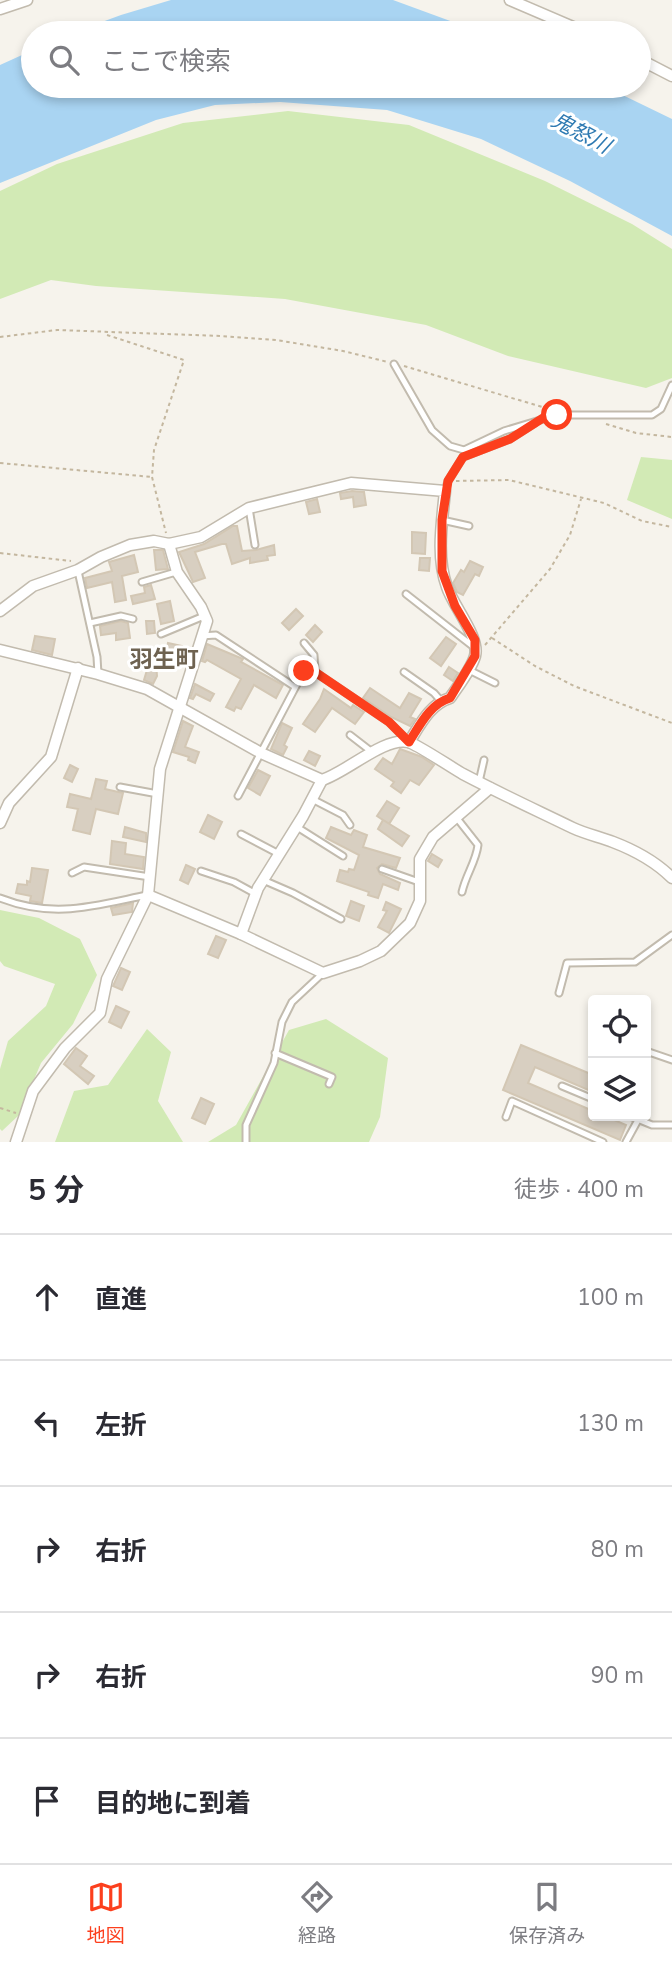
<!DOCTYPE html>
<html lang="ja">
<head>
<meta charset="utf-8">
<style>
  :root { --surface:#fff; --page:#f2f2f3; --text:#2b2b33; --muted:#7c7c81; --line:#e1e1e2; --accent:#fc3f1d }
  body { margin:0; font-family:"Nunito Sans","Noto Sans JP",sans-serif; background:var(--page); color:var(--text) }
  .controls { position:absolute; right:21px; bottom:21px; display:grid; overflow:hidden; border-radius:7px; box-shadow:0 4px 10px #0003 }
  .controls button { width:63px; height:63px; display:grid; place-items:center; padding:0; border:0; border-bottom:2px solid var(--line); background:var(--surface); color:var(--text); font:35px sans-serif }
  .stop { position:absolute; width:21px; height:21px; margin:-16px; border:5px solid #fc3f1d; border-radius:50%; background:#fff }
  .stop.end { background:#fc3f1d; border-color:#fff; box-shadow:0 2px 7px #0008 }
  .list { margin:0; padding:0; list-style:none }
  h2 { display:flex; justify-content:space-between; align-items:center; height:91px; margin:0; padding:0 28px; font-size:30px }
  h2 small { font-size:23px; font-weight:400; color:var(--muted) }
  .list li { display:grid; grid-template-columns:46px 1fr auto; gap:21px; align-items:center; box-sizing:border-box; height:126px; padding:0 28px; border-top:2px solid var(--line) }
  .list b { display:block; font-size:26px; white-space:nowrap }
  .list em { font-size:23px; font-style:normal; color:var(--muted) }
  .icon { flex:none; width:38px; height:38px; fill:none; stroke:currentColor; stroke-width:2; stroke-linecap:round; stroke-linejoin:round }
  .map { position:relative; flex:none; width:672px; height:1142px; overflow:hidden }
  .search { position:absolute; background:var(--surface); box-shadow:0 4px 10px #0003; left:21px; right:21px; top:21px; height:77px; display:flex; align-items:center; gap:18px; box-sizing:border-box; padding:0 24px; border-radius:38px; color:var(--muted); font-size:26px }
  .sheet { height:721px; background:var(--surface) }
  nav { display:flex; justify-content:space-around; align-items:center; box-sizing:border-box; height:98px; border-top:2px solid var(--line); background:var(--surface); font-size:19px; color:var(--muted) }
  nav a { display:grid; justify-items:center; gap:4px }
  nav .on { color:var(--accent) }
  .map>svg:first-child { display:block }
  .green { fill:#d2eab5 }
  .water { fill:#a9d4f2 }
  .building { fill:#d8cfc1; stroke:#d3c7b4; stroke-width:2 }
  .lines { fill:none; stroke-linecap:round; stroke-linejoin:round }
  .service-casing { stroke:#c2bbae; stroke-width:9 }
  .minor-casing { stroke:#c2bbae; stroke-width:13 }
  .path { stroke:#c4b79f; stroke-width:2; stroke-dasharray:3.5 3.5; stroke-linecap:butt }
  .service { stroke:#fff; stroke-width:5 }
  .minor { stroke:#fff; stroke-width:10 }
  .route { stroke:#fc3f1d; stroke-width:9 }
  .labels { text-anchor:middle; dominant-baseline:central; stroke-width:6; stroke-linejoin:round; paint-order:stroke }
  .water-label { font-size:21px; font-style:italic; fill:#2e7ab2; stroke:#fff }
  .quarter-label { font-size:23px; font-weight:bold; fill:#6e6250; stroke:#fff }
</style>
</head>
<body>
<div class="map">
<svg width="672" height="1142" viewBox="0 0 672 1142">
  <rect width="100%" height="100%" fill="#f6f3ec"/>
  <!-- green -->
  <g class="green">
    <path d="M288 111 409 125 545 181 632 224 672 249V378L646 388 508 356 426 325 285 299 96 286 51 280 0 299V191L57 164 183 123Z"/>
    <path d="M641 457 672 460V519L627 500Z"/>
    <path d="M0 910 39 918 80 939 97 975 73 1024 41 1063 19 1115 2 1131 0 1129V1069L8 1041 46 1006 55 984 4 966 0 961Z"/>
    <path d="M326 1019 388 1058 380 1117 369 1142H208L236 1125 289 1030Z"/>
    <path d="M147 1029 171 1052 158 1101 183 1142H55L74 1091 108 1085Z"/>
  </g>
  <!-- water -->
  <g class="water">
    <path d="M171 0H393L483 33H72L121 15Z"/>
    <path d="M33 50V86H604L672 119V236L570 181 481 139 387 110 280 102 215 105 156 120 0 183V65Z"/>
  </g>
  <!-- building -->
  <g class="building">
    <path d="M352 491 364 492 366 505 354 507 353 497 341 499 340 493Z"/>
    <path d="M317 499 320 512 309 514 306 502Z"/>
    <path d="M233 526H237L242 551 256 550 274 545 275 555 267 556 268 560 250 563V558L232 564 226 544H222L195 552 205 578 193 582 179 552 204 544Z"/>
    <path d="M412 532 426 533 425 554 412 553Z"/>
    <path d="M154 550H163L168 569 156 570Z"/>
    <path d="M134 555 138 572 122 576 126 600 115 602 112 582 87 588 85 578 112 571 109 562Z"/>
    <path d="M420 558H430L429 571 419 570Z"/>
    <path d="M470 561 483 567 479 576 475 574 463 595 457 592 453 583 461 570 464 572Z"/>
    <path d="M151 585 155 599 133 604 131 596 145 593 144 587Z"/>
    <path d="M170 601 174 621 161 624 157 604Z"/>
    <path d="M296 609 303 616 289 630 282 623Z"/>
    <path d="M121 621 128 623 130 638 116 640V633L101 635 100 626Z"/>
    <path d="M146 621H154L155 633 147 634Z"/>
    <path d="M315 625 322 632 313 642 306 635Z"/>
    <path d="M35 636 55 639 52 655 32 650Z"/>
    <path d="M446 637 456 644 441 666 430 658Z"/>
    <path d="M168 643 182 646 179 660 165 656Z"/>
    <path d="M207 644 243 659 241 662 283 685 276 698 254 685 241 709 236 707 234 711 226 707 241 679 207 660 205 662 202 661Z"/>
    <path d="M150 660 156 662 157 676 153 684 144 680Z"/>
    <path d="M449 667 458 673 453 681 444 675Z"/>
    <path d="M195 684 214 694 210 701 196 694 193 699 190 698Z"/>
    <path d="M370 688 400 708 409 693 421 699 410 717 415 719 410 726 391 717 363 698Z"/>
    <path d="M324 689 351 708 353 705 364 712 355 724 332 708 315 732 303 724 320 699Z"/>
    <path d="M183 721 193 726 185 747 199 752 195 763 188 760 189 757 173 752Z"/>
    <path d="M282 723 292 728 284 745 287 747 283 755 271 749Z"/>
    <path d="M400 749 422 757 434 765 419 785 410 780 401 793 391 786 394 782 375 769 383 758 392 764Z"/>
    <path d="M309 751 320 756 315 766 304 760Z"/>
    <path d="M70 765 78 769 72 782 64 778Z"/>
    <path d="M258 770 270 776 260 795 248 788Z"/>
    <path d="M96 779 107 781 105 789 123 793 118 814 96 809 90 834 73 830 78 809 67 807 70 794 91 799Z"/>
    <path d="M387 801 399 808 389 824 377 816Z"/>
    <path d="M208 815 222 822 214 839 200 832Z"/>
    <path d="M383 820 409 836 402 846 378 829Z"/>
    <path d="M125 827 146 833V842L123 837Z"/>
    <path d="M331 827 351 835 354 830 367 835 363 847 400 858 396 868 382 864 377 868 380 874 400 883 398 890 383 884 378 898 368 895 369 892 337 881 340 870 348 872 349 869 354 870 359 855 326 838Z"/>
    <path d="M112 841 126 843 125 854 144 857 143 869 110 864Z"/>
    <path d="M432 854 442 860 438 867 428 861Z"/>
    <path d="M186 865 195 869 188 884 180 880Z"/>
    <path d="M32 868 48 870 42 903 30 901 31 896 16 893 18 884 27 885V881L30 882Z"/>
    <path d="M351 901 364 906 359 921 346 916Z"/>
    <path d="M386 902 401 909 389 933 378 927 387 911 383 910Z"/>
    <path d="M133 903 132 912 113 915 111 908Z"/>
    <path d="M216 936 226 940 218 958 208 954Z"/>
    <path d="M121 968 130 972 122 990 113 986Z"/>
    <path d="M116 1006 129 1012 121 1028 109 1022Z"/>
    <path d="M521 1045 593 1075V1092L535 1067 528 1083 593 1111V1116H605L626 1125 620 1140 503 1090Z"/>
    <path d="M76 1048 87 1056 80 1066 94 1076 88 1084 64 1064Z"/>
    <path d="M201 1098 214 1104 205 1124 192 1118Z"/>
  </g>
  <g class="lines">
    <defs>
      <g id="service">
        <path d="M394 364 432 430 450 446 464 450 504 431 557 415H652L661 409 672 385"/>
        <path d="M445 491 448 481 463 457 510 439 535 423"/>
        <path d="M249 508 255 545"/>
        <path d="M442 520 469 526"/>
        <path d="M78 571 97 657 98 674"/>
        <path d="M142 582 176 572"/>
        <path d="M406 594 475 648"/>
        <path d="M90 623 121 616 133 619"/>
        <path d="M161 634 204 616"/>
        <path d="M201 636 216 635 295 687"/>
        <path d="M304 643 314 655 315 672"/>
        <path d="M467 669 495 683"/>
        <path d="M404 672 434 693 441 701"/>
        <path d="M350 735 372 752"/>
        <path d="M479 782 484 760"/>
        <path d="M120 787 158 794"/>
        <path d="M238 796 304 671 315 672 389 722 408 741"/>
        <path d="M312 799 343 815 350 825"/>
        <path d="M456 817 478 845C476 862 466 874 462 892"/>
        <path d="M297 827 343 856"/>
        <path d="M241 834 279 854"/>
        <path d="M382 869 419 882"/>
        <path d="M201 871 234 882 256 894"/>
        <path d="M72 873 84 867 150 877"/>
        <path d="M263 880 293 893 341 919"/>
        <path d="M0 898C54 919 93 906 147 895"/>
        <path d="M559 993 567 963 635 962 672 935"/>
        <path d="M646 1051 672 1060"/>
        <path d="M275 1053 332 1077 329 1084"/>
        <path d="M562 1086 593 1099"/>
        <path d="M630 1116 652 1125H672"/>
        <path d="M506 1117 512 1101 603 1142"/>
        <path d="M246 1142V1125L274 1063 282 1022 292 1002 323 973"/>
        <path d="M626 1142 638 1120"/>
      </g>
      <g id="minor">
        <path d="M510 0 587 33"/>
        <path d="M0 9 27 0"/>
        <path d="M639 59 672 76"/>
        <path d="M0 611 33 586 78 570 101 557 130 545 154 541 169 544 201 537 249 508 351 483 445 491C442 522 436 557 447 587 453 606 480 637 475 656 471 670 458 686 450 698 430 704 420 725 409 742"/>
        <path d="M0 650 98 674 147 689 261 753 322 780C347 772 384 737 408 742 417 744 452 768 463 774 499 793 536 810 573 828 586 834 600 837 613 842 634 850 657 863 672 878"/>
        <path d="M0 823 9 803 51 757 78 668"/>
        <path d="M148 895 241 934 323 973 360 961 381 951 410 923 420 901V859L433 837 490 788"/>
        <path d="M241 934 258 888 303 816 322 780"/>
        <path d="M16 1142 33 1091 65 1048 100 1013 107 979 148 895 160 769 207 621 201 607 177 572 169 544"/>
      </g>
    </defs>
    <!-- service casing -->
    <use href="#service" class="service-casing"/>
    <!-- minor casing -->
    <use href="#minor" class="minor-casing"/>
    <!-- path -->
    <g class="path">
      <path d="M107 335 184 360 154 450 152 477 166 533"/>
      <path d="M0 337 57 330 220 336 276 340 343 351 388 362"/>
      <path d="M404 366 549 409"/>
      <path d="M606 424 636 433 672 437"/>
      <path d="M0 463 152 477"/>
      <path d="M456 481 509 480 604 503 642 521 672 527"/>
      <path d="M0 553 71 561"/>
      <path d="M492 638 535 666 574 686 672 723"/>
      <path d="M485 645 550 569 570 535 581 499"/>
      <path d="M0 1108 16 1113"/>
    </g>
    <!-- service -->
    <use href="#service" class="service"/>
    <!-- minor -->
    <use href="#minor" class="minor"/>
  </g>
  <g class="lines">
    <!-- route -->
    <path class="route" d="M304 671 315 672 389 722 409 742C420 725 430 704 450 698L475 656V640L455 606 442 571V520L448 481 463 457 510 439 543 418 557 415"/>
  </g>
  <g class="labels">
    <!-- water labels -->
    <g class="water-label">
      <text transform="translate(581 133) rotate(28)">鬼怒川</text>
    </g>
    <!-- quarter labels -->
    <g class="quarter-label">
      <text x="164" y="659">羽生町</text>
    </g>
  </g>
</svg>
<div class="controls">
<button><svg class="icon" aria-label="locate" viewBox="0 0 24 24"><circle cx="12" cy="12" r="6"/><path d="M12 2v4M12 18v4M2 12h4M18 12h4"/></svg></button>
<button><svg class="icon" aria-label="layers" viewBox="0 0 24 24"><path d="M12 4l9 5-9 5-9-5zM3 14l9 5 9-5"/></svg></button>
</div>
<div class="stop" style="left:557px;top:415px"></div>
<div class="stop end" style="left:304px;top:671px"></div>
<div class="search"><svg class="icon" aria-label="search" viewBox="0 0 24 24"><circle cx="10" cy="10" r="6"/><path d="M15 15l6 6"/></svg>ここで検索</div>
</div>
<section class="sheet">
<h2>5 分<small>徒歩 · 400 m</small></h2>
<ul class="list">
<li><svg class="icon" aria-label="ahead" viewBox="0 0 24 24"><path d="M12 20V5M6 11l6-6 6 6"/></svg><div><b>直進</b></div><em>100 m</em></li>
<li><svg class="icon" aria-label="left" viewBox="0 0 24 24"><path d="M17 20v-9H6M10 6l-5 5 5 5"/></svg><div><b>左折</b></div><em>130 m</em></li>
<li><svg class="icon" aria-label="right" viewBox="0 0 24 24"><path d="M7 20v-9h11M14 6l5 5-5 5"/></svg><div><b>右折</b></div><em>80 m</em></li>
<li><svg class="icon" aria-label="right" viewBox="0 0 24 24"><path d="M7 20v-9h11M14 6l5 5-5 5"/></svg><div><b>右折</b></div><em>90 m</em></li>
<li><svg class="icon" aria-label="arrive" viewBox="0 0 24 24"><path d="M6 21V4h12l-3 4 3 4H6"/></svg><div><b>目的地に到着</b></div></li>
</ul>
</section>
<nav>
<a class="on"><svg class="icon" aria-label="map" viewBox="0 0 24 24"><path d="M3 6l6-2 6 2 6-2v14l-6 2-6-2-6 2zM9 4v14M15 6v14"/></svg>地図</a>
<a><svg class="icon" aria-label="directions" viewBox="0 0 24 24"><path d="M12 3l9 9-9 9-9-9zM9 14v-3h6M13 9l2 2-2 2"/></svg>経路</a>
<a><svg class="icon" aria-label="saved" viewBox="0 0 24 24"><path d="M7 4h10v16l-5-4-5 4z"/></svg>保存済み</a>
</nav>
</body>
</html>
